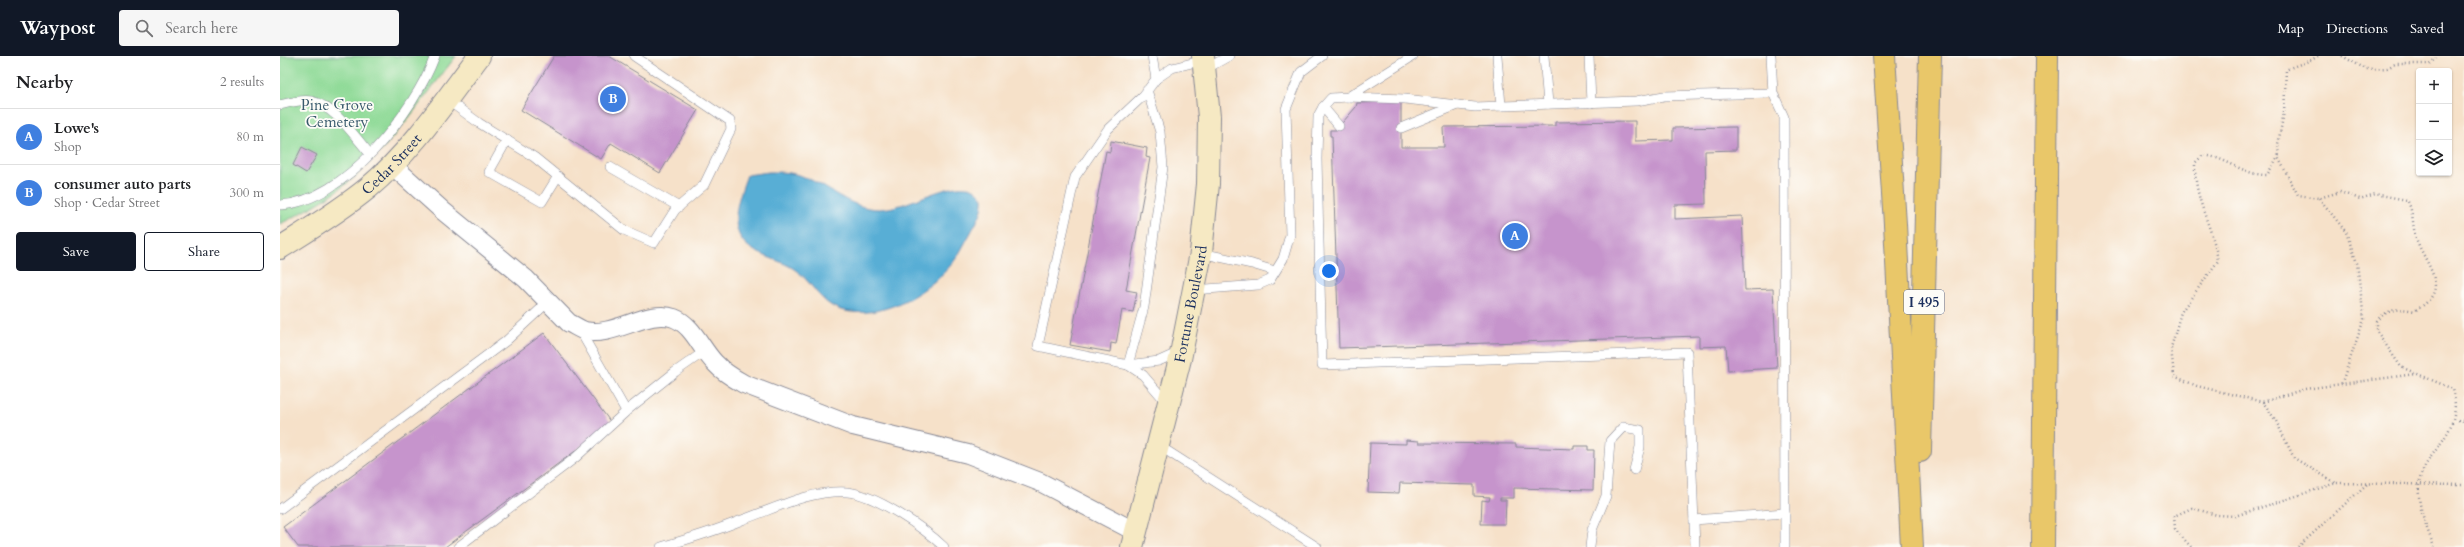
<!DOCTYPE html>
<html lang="en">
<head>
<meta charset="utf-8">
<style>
  :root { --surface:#fff; --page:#f6f6f6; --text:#202124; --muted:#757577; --line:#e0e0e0; --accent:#111827 }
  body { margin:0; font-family:Cardo,serif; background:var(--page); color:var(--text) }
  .controls { position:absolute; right:12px; top:12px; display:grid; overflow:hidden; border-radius:4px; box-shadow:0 1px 3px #0004 }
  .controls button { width:36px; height:36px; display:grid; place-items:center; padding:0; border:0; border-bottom:1px solid var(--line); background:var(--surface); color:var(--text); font:20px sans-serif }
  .you { position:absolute; left:1049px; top:215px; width:14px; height:14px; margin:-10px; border:3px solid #fff; border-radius:50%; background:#1a73e8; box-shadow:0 0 0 6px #1a73e833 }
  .badge { display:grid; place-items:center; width:26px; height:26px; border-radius:50%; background:var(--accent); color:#fff; font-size:13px; font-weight:700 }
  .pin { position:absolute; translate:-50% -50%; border:2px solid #fff; box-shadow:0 1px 4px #0006 }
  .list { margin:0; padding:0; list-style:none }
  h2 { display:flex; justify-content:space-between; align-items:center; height:52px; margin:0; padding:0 16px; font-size:17px }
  h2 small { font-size:13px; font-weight:400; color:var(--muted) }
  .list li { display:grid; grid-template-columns:26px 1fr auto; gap:12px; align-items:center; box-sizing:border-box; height:56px; padding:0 16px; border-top:1px solid var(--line) }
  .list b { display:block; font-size:15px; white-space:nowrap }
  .list p { margin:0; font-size:13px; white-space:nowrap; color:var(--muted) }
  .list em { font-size:13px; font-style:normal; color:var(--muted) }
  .actions { display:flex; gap:8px; padding:12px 16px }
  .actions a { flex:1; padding:9px 0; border:1px solid var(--accent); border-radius:4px; text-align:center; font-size:14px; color:var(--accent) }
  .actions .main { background:var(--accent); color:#fff }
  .icon { flex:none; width:22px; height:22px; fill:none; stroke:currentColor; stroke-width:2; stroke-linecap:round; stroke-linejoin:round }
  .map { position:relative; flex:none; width:2184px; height:491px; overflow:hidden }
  header { display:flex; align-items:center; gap:24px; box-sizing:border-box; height:56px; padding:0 20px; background:var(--accent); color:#fff }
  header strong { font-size:19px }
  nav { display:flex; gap:22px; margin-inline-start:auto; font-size:14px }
  .search { width:280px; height:36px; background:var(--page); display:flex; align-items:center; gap:10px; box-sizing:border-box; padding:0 14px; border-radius:4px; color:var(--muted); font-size:15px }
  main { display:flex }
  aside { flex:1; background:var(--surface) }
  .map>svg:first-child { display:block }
  .green { fill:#8fda97; stroke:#55847a }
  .water { fill:#59aed5; stroke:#3a6e9a }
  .building { fill:#c694cc }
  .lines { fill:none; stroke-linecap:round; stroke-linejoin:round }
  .service-casing { stroke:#888894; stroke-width:10 }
  .minor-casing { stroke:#888894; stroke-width:20 }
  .secondary-casing { stroke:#888894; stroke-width:24 }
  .motorway-casing { stroke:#888894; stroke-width:24 }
  .path { stroke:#888894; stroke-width:2.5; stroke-dasharray:1 3; stroke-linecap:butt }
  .service { stroke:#fff; stroke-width:9 }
  .minor { stroke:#fff; stroke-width:18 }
  .secondary { stroke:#f6e9c3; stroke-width:22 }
  .motorway { stroke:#e9c769; stroke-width:22 }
  .labels { text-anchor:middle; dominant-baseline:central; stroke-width:3.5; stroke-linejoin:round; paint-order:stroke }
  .shield { fill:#fdfcf7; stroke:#5f6c8c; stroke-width:1 }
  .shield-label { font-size:14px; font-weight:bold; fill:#1b2f5e }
  .park-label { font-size:15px; fill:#385a6c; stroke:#fdfcf7 }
  .street-label { font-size:15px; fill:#1b2f5e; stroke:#fdfcf7 }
</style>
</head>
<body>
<header>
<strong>Waypost</strong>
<div class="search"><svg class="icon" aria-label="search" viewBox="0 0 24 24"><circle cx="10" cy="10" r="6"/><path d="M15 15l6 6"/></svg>Search here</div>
<nav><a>Map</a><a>Directions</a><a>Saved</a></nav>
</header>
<main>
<aside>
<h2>Nearby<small>2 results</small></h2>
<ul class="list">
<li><span class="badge" style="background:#3f7fe0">A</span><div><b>Lowe's</b><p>Shop</p></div><em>80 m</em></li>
<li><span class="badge" style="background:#3f7fe0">B</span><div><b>consumer auto parts</b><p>Shop · Cedar Street</p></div><em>300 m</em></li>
</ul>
<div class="actions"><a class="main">Save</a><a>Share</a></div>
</aside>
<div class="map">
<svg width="2184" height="491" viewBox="0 0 2184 491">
  <rect width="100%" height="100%" fill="#fdfcf7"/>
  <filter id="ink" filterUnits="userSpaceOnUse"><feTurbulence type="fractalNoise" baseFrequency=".025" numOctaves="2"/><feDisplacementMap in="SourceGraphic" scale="8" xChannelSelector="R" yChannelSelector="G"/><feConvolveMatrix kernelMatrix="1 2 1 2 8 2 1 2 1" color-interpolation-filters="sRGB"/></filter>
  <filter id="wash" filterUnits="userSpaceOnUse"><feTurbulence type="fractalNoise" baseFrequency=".012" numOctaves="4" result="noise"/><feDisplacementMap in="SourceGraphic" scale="16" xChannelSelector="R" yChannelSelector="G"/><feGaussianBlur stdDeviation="0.9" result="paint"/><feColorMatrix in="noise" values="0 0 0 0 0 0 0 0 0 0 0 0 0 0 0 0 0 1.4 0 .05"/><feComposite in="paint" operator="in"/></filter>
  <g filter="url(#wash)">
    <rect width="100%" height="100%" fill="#f6e1c9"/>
    <!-- green -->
    <path class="green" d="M0 0H176C146 39 117 81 81 115 58 137 28 154 0 168Z"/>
    <!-- water -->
    <path class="water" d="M489 116C496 116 503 116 510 117 542 122 567 154 600 153 627 152 663 128 686 131 694 131 698 136 703 142 704 156 697 165 690 178 684 188 679 200 671 209 646 238 600 265 561 254 538 247 532 224 514 213 502 205 487 202 475 195 444 178 458 144 467 119Z"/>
    <g id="blocks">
      <!-- building -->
      <g class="building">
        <path d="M274 0H329L418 54 380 117 331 87 321 103 241 54Z"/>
        <path d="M1121 46V91H1164L1163 71 1275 70V66L1355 65V85L1393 84V72L1456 71V94L1425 95 1426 148 1395 149V163L1462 160 1465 234 1493 233 1497 312 1448 315 1446 290 1419 291V280L1059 292 1052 80H1050V74H1056L1076 51 1077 47Z"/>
        <path d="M831 85 867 92 866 101 870 102 846 234 857 236 853 256 842 254 836 288 831 287 830 296 790 289 826 95 830 96Z"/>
        <path d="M22 91 37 99 26 117 13 109Z"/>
        <path d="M264 277 332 368 165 491H18L3 471Z"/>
        <path d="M1126 384 1139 385V387L1236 388V391L1294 393V390H1308V394H1314L1313 434 1234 432V442H1220V444H1226L1225 468H1201L1202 444 1209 445 1210 441 1194 440V429L1120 427 1119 437 1088 436 1090 387 1126 388Z"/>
      </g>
    </g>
  </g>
  <g filter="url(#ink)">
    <use href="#blocks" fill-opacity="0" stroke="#888894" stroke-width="1"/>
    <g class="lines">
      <defs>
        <g id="service">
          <path d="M872 0 876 23"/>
          <path d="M1133 0 1068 41 1051 42 1043 51 1038 60 1037 103 1042 309 1407 296 1415 491"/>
          <path d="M1217 0 1221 50"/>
          <path d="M1264 0 1268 48"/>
          <path d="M1309 0 1311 47"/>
          <path d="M1491 0 1493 37 1504 61 1505 491"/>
          <path d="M924 14 949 0"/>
          <path d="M867 34 880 76 883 111 864 251 848 309 758 290 795 121 828 73 863 40 876 23 892 12 924 4"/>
          <path d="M1068 41 1125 43 1195 51 1356 45 1384 40 1493 37"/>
          <path d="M166 43 199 67 254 101 344 174 374 187 395 154 424 129 451 73 450 65 354 0"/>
          <path d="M0 49C8 47 22 43 31 45 55 50 74 80 90 98"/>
          <path d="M1043 51 1059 70"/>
          <path d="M1121 72 1177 49"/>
          <path d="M227 84 209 116 262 146 278 120"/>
          <path d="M330 111 399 151"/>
          <path d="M0 149C65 146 134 56 155 0"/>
          <path d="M921 197 972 208 995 215"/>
          <path d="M914 234 978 229 990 224 1003 203 1010 179 1006 53 1021 16 1042 0"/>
          <path d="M299 273 346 355"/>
          <path d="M848 309 863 319 887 347"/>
          <path d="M848 309 879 305 899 296"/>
          <path d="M878 389 1037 491"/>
          <path d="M0 453 226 285 268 246"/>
          <path d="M1414 464 1505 457"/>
          <path d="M178 491 295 402 350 352 395 316 425 295"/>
          <path d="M381 491C409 483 435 475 462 464 496 452 530 434 567 436 595 438 644 472 664 491"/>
          <path d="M1310 491 1312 474 1326 440 1330 385 1343 371 1360 374V391L1354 414"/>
        </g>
        <path id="minor" d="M112 109 163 155 246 223 289 267C294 269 299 273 305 275 333 282 368 252 394 262 413 269 421 293 435 307 443 316 453 322 464 328L573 370 688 398 760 426 856 476"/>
        <g id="secondary">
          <path id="s1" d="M0 192C30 173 60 155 88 132 131 96 165 45 199 0"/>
          <path id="s2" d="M852 491 900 303 921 197 928 128 929 61 923 0"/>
        </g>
        <g id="motorway">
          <path d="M1604 0 1615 168 1632 491"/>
          <path d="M1640 395 1650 0"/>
          <path d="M1763 491 1767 0"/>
        </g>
      </defs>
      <!-- service casing -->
      <use href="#service" class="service-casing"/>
      <!-- minor casing -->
      <use href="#minor" class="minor-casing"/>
      <!-- secondary casing -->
      <use href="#secondary" class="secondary-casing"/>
      <!-- motorway casing -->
      <use href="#motorway" class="motorway-casing"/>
      <!-- path -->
      <g class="path">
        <path d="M2038 0C2028 7 2017 8 2006 14L2004 56 1998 88 1999 103 2018 139 2039 142 2060 136 2080 143 2095 138 2127 144C2134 156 2132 169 2136 182 2146 211 2174 234 2134 255 2118 251 2107 254 2096 265V274L2121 311 2173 333C2184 382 2142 395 2139 429 2137 450 2147 472 2154 491"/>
        <path d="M2062 0 2086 13 2107 12 2115 8H2149L2159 0"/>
        <path d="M1999 99 1987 119C1962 119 1949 102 1923 99L1915 107C1914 145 1933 170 1938 205L1901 256 1891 292 1894 320 1917 330 1983 346 1996 365 2014 402 2056 427"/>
        <path d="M2039 142 2066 176 2077 207 2084 263 2061 329"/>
        <path d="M1983 346 2025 333 2135 318"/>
        <path d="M2178 364 2184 365"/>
        <path d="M1911 491 1895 473 1894 460 1912 452 1937 459 1955 460 2056 427 2184 429"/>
        <path d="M2018 491 2087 428"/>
      </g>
      <!-- service -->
      <use href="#service" class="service"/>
      <!-- minor -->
      <use href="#minor" class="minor"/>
      <!-- secondary -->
      <use href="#secondary" class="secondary"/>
      <!-- motorway -->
      <use href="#motorway" class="motorway"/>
    </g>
  </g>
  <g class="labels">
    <!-- shield labels -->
    <rect class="shield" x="1624" y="234" width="40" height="24" rx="3"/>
    <g class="shield-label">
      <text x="1644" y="246">I 495</text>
    </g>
    <!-- park labels -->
    <g class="park-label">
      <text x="57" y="49">Pine Grove<tspan x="57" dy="17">Cemetery</tspan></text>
    </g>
    <!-- street labels -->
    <g class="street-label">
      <text stroke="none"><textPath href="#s1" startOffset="140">Cedar Street</textPath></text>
      <text stroke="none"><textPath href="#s2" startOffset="250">Fortune Boulevard</textPath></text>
    </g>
  </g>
</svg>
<div class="controls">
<button>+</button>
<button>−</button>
<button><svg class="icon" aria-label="layers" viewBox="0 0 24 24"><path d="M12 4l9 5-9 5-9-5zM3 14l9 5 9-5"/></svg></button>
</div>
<div class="you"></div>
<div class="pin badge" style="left:1235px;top:180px;background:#3f7fe0">A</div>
<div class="pin badge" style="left:333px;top:43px;background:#3f7fe0">B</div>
</div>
</main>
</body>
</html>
